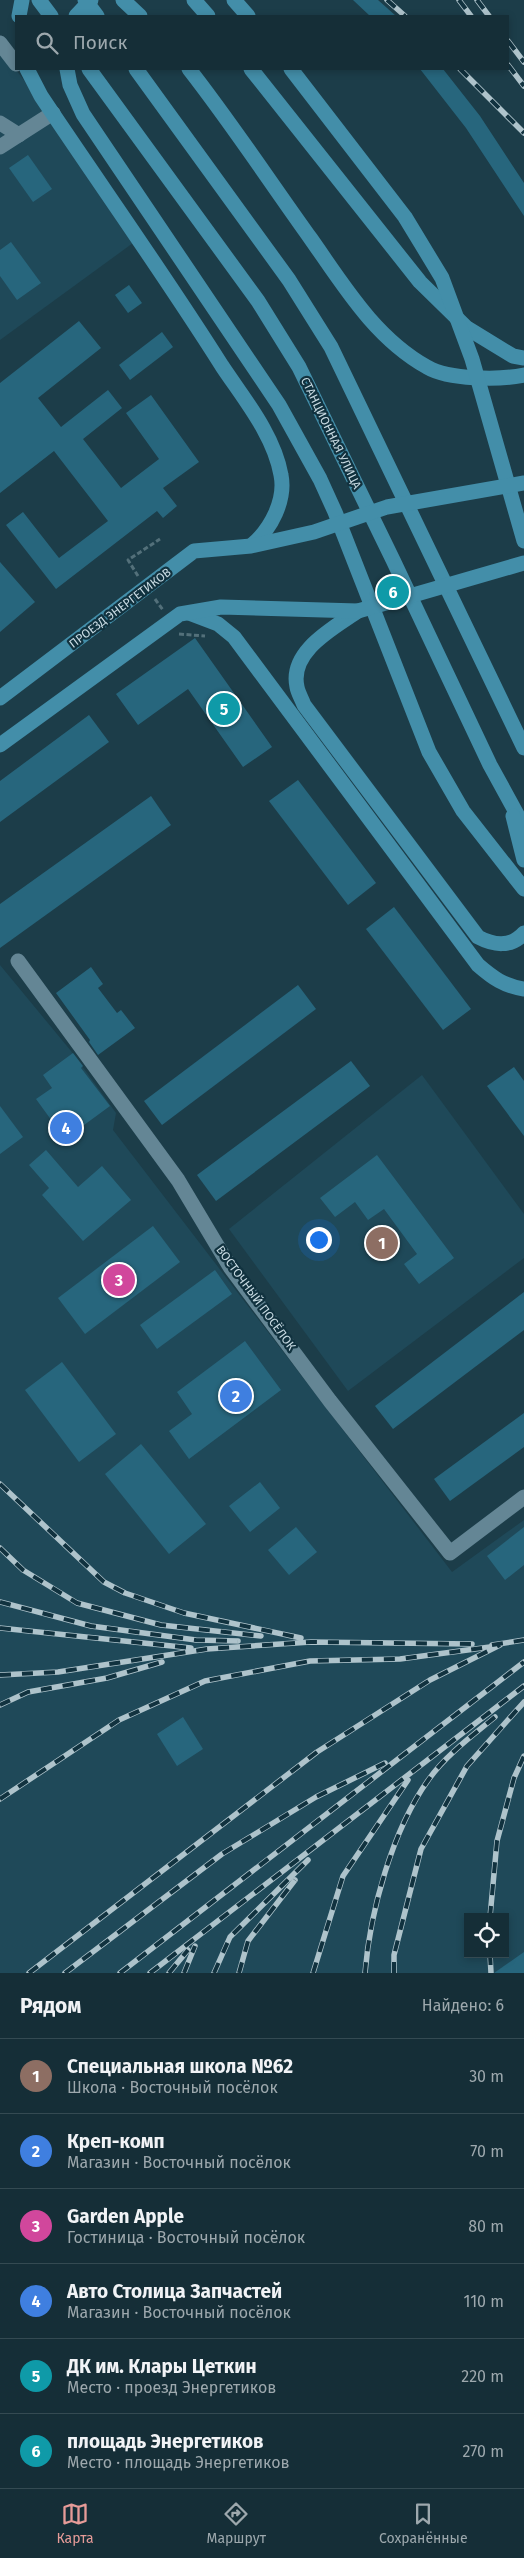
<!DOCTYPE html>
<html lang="ru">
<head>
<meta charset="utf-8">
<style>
  :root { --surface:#152e37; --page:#223a42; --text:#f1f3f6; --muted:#9da8ad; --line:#344a52; --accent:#e69b98 }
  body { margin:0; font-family:"Fira Sans",sans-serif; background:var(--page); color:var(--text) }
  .controls { position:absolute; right:15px; bottom:15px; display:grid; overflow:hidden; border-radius:0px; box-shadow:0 2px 8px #0003 }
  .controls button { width:45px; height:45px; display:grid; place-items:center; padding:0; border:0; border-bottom:1px solid var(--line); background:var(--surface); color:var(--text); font:25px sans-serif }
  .you { position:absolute; left:318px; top:1239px; width:18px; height:18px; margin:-12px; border:4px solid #fff; border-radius:50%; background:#1a73e8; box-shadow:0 0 0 8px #1a73e833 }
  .badge { display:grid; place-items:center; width:32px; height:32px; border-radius:50%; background:var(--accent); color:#fff; font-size:16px; font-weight:700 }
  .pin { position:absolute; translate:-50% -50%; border:2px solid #fff; box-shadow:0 1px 5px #0006 }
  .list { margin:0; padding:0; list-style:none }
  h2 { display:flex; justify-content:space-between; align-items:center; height:65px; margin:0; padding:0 20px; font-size:21px }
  h2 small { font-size:16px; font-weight:400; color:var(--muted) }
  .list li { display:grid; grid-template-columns:32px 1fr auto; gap:15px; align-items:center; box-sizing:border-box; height:75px; padding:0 20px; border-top:1px solid var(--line) }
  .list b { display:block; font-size:19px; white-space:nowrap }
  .list p { margin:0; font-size:16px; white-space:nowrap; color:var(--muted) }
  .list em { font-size:16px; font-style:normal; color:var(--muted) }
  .icon { flex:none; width:28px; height:28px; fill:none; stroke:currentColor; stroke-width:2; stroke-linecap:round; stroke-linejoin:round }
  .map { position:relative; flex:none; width:524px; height:1973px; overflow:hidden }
  .search { position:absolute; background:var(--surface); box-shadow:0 2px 8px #0003; left:15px; right:15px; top:15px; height:55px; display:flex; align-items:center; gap:12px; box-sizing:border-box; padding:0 18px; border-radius:0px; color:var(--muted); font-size:19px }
  .sheet { height:515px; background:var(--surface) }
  nav { display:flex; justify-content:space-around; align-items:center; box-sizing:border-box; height:70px; border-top:1px solid var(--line); background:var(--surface); font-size:14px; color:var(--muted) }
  nav a { display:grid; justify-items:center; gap:2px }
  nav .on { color:var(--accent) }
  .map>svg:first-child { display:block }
  .built { fill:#1f4959; fill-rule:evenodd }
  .building { fill:#27667d }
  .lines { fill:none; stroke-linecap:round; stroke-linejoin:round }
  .path { stroke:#53707a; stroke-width:3; stroke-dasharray:5 2.5; stroke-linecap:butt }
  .minor { stroke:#648695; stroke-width:15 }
  .major { stroke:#438ea9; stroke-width:15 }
  .rail-casing { stroke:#aec3cb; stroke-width:5.5 }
  .rail { stroke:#11323f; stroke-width:4; stroke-dasharray:11; stroke-linecap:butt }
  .labels { text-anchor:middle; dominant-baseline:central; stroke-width:4.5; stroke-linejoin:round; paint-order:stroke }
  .street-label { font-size:12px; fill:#c9dbe3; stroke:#11323f }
</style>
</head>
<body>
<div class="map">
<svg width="524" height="1973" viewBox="0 0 524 1973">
  <rect width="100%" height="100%" fill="#1c3d49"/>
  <!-- built -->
  <g class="built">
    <path d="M0 49 33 92 133 243 0 340Z"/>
    <path d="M0 965 71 1051 116 1113 113 1130 452 1572 524 1520V1973H0ZM468 1917H505V1954H468Z"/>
    <path d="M422 1075 524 1214V1258L348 1391 229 1229Z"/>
  </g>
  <!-- building -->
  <g class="building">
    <path d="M353 0H378L396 16H370Z"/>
    <path d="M420 69H443L480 116 524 183V216L466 128Z"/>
    <path d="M28 155 52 189 33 202 9 168Z"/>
    <path d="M11 242 41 283 17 300 0 276V250Z"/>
    <path d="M129 285 142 303 128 313 115 295Z"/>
    <path d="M79 321 101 348 38 398 61 427 108 390 122 408 83 439 121 488 159 459 126 413 151 395 199 462 163 488 177 506 163 518 157 511 56 589 6 525 23 512 59 558 108 521 54 451 0 493V383Z"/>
    <path d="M162 332 173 347 130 380 119 365Z"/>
    <path d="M0 562 35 602 0 632Z"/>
    <path d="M195 638 272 747 243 767 188 689 138 725 116 694Z"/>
    <path d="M89 715 109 742 0 822V781Z"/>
    <path d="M298 780 376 883 348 905 269 801Z"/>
    <path d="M151 796 171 825 0 948V904Z"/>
    <path d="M394 907 471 1009 443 1030 366 929Z"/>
    <path d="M91 967 103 984 98 988 117 1013 121 1010 135 1028 98 1055 89 1042 90 1040 56 993Z"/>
    <path d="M298 985 316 1009 162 1125 144 1101Z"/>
    <path d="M73 1053 83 1066 81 1068 110 1106 65 1139 36 1099 52 1088 43 1075Z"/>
    <path d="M351 1061 370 1086 216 1201 197 1175Z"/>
    <path d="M514 1067 524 1081V1136L487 1086Z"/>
    <path d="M0 1106 23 1137 0 1154Z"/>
    <path d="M46 1150 78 1187 102 1166 131 1200 83 1241 42 1195 49 1188 29 1165Z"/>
    <path d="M377 1155 454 1258 419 1284 404 1264 417 1254 384 1209 368 1220 355 1202 335 1217 320 1198Z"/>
    <path d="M153 1226 180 1262 85 1334 58 1298Z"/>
    <path d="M215 1270 232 1294 157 1349 140 1325Z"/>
    <path d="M524 1292V1330L393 1429 375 1406Z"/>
    <path d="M245 1341 281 1390 189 1459 169 1431 192 1414 177 1392Z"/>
    <path d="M62 1362 116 1434 79 1462 25 1390Z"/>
    <path d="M524 1413V1447L450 1501 434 1479Z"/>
    <path d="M141 1444 206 1524 169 1554 105 1474Z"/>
    <path d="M260 1482 280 1508 250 1532 229 1506Z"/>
    <path d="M296 1527 317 1552 289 1575 268 1550Z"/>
    <path d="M524 1527V1565L505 1580 487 1556Z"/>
    <path d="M183 1717 203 1749 177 1766 157 1734Z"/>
    <path d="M524 1952V1973H494Z"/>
  </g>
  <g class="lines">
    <!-- path -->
    <g class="path">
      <path d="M138 576 128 560 160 539"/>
      <path d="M155 599 163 610"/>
      <path d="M179 634 205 636"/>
    </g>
    <!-- minor -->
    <g class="minor">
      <path d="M0 43 16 64"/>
      <path d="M0 123 19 135"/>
      <path d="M0 147 53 113"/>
      <path d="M18 961 178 1180 230 1267 330 1401 450 1553 524 1497"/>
    </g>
    <!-- major -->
    <g class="major">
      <path d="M39 0 51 16"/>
      <path d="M85 0 97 16"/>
      <path d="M123 0 140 16"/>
      <path d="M194 0 208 16"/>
      <path d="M234 0 248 16"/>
      <path d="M19 16 22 0"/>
      <path d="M76 16 91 0"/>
      <path d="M27 69 41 96C101 186 164 274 222 366 244 399 274 435 281 475 286 500 271 529 252 545"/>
      <path d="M67 69 70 85 83 114 279 405 320 479 335 512 429 752 463 811 524 889"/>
      <path d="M89 69 258 301 299 367 393 560 490 765 524 827"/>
      <path d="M136 69 289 280 331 347 524 748"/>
      <path d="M189 69C232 124 270 182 311 239 344 286 375 338 427 367 449 380 500 380 524 375"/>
      <path d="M251 69 420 282 467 328 513 356 524 358"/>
      <path d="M291 69 405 217 442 278 472 359 524 541"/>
      <path d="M358 611C334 628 289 651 297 687 298 693 302 699 304 705L478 937C493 945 511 948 524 933"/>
      <path d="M189 613 218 624 234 637 478 965C493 978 504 986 524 989"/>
      <path d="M0 698 194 551 251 546 314 532 387 507 524 483"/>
      <path d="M0 745 180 614 221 607 358 611 524 563"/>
      <path d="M513 816 524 860"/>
    </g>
    <defs>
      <g id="rail">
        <path d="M387 0 405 16"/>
        <path d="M459 0 471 16"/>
        <path d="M477 0 489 16"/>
        <path d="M508 41 524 62"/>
        <path d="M508 65 524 86"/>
        <path d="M460 69 524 133"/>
        <path d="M0 1484 104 1582 125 1593 184 1613 301 1638"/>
        <path d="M0 1548 23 1570 77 1603 161 1625 261 1636"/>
        <path d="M0 1602 91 1626 196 1640 238 1641"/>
        <path d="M0 1628 191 1648"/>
        <path d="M492 1645 524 1640"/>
        <path d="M0 1675 58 1672 207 1649 311 1642 472 1644"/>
        <path d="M0 1705 28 1692 107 1678 162 1662"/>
        <path d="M0 1799 119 1720 205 1681 310 1661 400 1659 490 1647"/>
        <path d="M490 1917 497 1841 514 1778 524 1756"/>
        <path d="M490 1954 491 1973"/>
        <path d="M29 1973 317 1752 430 1680 500 1645"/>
        <path d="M65 1973 222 1854 316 1797 385 1763"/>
        <path d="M120 1973 524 1662"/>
        <path d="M150 1973 524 1686"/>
        <path d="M169 1973 188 1950"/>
        <path d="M184 1973 195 1946"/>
        <path d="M214 1973 230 1937 308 1860"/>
        <path d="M239 1973 248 1941 295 1880"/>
        <path d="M313 1973 343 1876 408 1780"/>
        <path d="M365 1973C370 1912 392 1830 429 1779 446 1755 472 1736 495 1717"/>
        <path d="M394 1973V1955L421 1849 467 1766 524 1702"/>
      </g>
    </defs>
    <!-- rail casing -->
    <use href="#rail" class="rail-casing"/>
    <!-- rail -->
    <use href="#rail" class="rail"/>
  </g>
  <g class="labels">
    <!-- street labels -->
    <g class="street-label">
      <text transform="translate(331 433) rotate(64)">СТАНЦИОННАЯ УЛИЦА</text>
      <text transform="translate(120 608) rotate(-37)">ПРОЕЗД ЭНЕРГЕТИКОВ</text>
      <text transform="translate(256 1298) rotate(54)">ВОСТОЧНЫЙ ПОСЁЛОК</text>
    </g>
  </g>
</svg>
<div class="controls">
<button><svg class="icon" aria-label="locate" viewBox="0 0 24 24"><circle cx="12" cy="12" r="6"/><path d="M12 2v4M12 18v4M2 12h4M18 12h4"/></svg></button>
</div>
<div class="you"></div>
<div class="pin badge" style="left:382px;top:1243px;background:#8d6e63">1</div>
<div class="pin badge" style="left:236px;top:1396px;background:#3f7fe0">2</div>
<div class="pin badge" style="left:119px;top:1280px;background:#d1479c">3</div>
<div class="pin badge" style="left:66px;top:1128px;background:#3f7fe0">4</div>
<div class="pin badge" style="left:224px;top:709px;background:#0f9aa8">5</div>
<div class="pin badge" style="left:393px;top:592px;background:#0f9aa8">6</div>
<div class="search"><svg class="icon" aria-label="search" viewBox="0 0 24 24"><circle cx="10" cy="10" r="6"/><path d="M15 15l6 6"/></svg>Поиск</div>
</div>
<section class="sheet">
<h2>Рядом<small>Найдено: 6</small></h2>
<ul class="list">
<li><span class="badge" style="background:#8d6e63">1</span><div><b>Специальная школа №62</b><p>Школа · Восточный посёлок</p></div><em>30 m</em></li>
<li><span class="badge" style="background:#3f7fe0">2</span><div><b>Креп-комп</b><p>Магазин · Восточный посёлок</p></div><em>70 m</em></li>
<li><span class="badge" style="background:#d1479c">3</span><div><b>Garden Apple</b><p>Гостиница · Восточный посёлок</p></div><em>80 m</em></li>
<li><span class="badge" style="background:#3f7fe0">4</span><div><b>Авто Столица Запчастей</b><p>Магазин · Восточный посёлок</p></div><em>110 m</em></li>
<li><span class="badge" style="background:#0f9aa8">5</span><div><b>ДК им. Клары Цеткин</b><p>Место · проезд Энергетиков</p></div><em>220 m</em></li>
<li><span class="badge" style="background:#0f9aa8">6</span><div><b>площадь Энергетиков</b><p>Место · площадь Энергетиков</p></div><em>270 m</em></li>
</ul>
</section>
<nav>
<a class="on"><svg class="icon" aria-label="map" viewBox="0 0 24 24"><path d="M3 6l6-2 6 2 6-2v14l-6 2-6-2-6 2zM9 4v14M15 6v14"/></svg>Карта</a>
<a><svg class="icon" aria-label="directions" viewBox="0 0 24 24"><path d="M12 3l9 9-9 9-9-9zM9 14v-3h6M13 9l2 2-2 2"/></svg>Маршрут</a>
<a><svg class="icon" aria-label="saved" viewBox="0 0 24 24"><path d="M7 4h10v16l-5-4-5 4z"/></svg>Сохранённые</a>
</nav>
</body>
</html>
